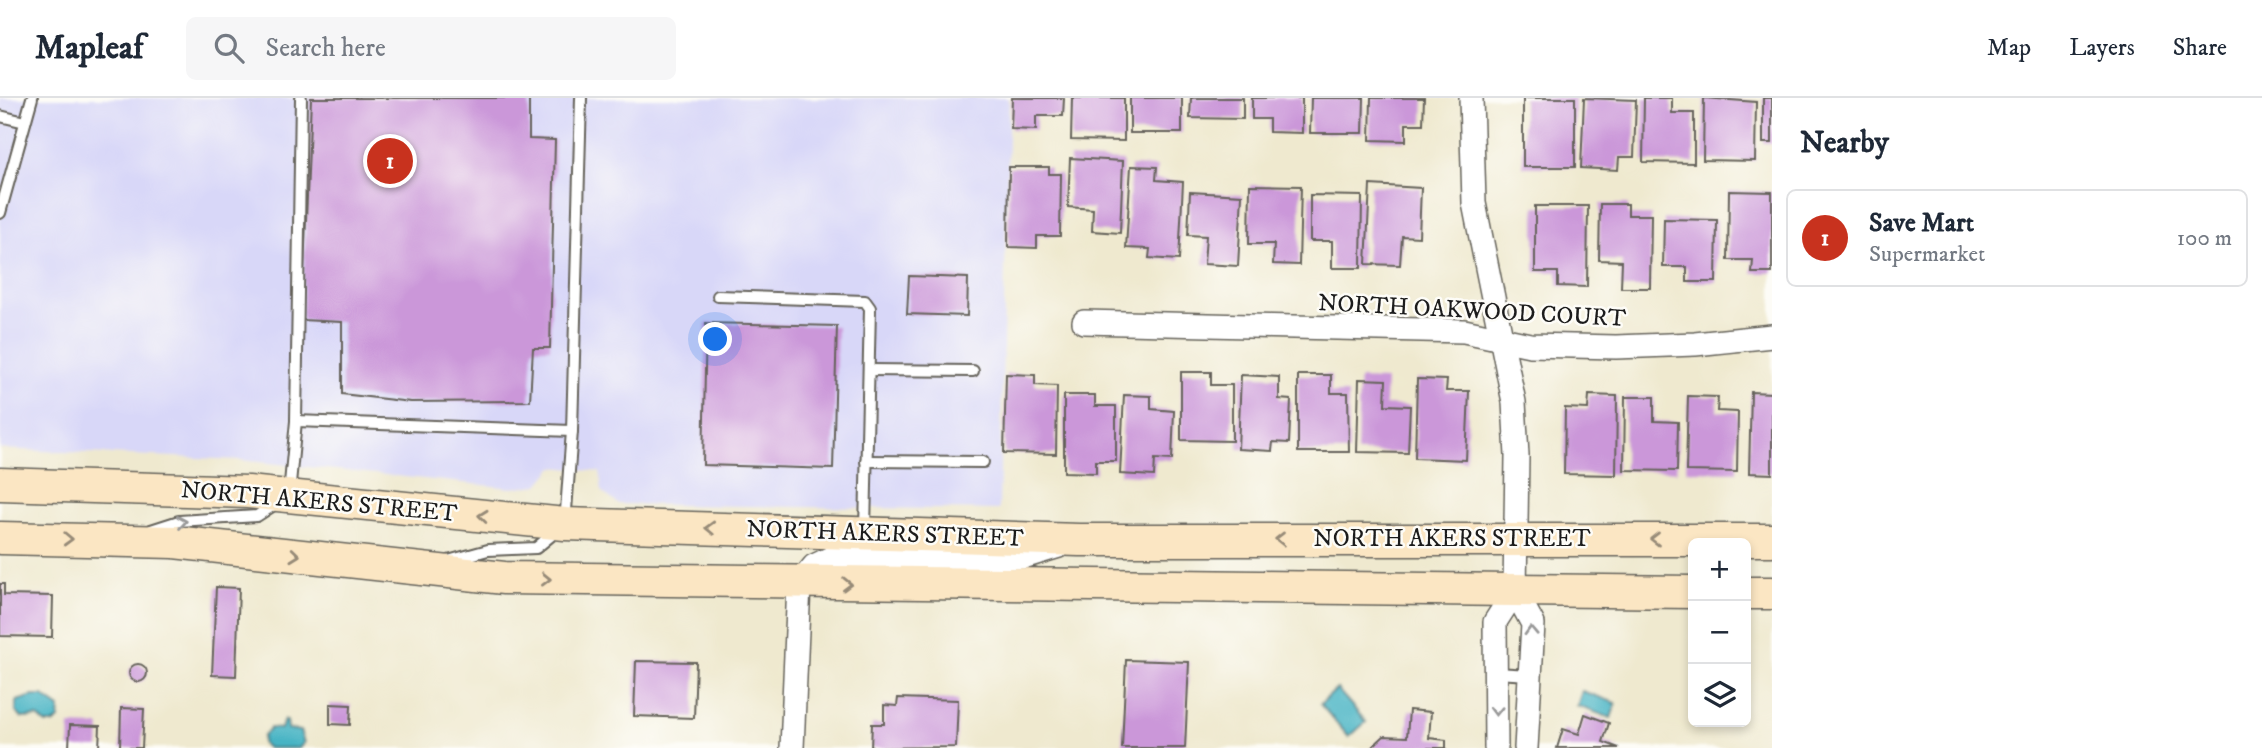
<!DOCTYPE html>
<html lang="en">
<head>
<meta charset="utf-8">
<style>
  :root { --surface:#fff; --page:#f6f6f7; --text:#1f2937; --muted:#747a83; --line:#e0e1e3; --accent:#c8321e }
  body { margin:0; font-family:"IM FELL DW Pica",serif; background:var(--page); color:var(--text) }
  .controls { position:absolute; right:21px; bottom:21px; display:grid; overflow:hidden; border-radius:10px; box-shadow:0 4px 10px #0003 }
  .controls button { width:63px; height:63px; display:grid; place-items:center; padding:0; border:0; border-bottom:2px solid var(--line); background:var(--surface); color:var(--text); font:35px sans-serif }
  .you { position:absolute; left:716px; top:242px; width:24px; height:24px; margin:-18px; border:5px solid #fff; border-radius:50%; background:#1a73e8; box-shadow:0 0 0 10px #1a73e833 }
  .badge { display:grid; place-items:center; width:46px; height:46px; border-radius:50%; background:var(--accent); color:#fff; font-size:23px; font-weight:700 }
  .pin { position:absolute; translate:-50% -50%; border:4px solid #fff; box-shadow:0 2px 7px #0006 }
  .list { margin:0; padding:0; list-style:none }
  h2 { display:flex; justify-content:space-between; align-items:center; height:91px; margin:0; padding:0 28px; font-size:30px }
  h2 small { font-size:23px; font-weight:400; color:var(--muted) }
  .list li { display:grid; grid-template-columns:46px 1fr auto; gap:21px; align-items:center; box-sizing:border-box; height:98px; margin:0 14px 14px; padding:0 14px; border:2px solid var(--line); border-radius:10px }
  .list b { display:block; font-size:26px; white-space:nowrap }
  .list p { margin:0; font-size:23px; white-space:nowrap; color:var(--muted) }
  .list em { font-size:23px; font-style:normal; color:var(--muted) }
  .icon { flex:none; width:38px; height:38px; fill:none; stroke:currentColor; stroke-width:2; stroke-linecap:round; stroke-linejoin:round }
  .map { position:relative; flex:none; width:1772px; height:650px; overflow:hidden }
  header { display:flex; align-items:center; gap:42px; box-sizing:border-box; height:98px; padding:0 35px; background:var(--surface); border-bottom:2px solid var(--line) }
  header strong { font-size:33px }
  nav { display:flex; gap:38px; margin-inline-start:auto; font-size:24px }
  .search { width:490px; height:63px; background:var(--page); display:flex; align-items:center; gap:18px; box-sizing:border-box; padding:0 24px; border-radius:10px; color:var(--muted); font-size:26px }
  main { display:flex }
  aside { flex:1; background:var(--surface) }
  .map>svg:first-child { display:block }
  .built { fill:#d8d7f8 }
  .water { fill:#47b4c4; stroke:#326870; stroke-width:2 }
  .building { fill:#cb97d9 }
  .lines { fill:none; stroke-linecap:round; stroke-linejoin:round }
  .lane-casing { stroke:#66645b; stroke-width:14 }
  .street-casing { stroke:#66645b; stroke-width:26 }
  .secondary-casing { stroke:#66645b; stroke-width:35 }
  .lane { stroke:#fff; stroke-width:10 }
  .street { stroke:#fff; stroke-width:23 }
  .secondary { stroke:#fbe6c3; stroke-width:32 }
  .oneway { stroke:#978b78 }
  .oneway2 { stroke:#999 }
  .labels { text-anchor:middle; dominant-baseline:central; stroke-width:5; stroke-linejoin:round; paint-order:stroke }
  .street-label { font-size:24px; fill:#1c1c1c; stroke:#fdfcf7 }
</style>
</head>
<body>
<header>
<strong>Mapleaf</strong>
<div class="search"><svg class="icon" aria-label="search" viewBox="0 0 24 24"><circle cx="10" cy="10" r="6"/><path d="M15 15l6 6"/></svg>Search here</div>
<nav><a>Map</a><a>Layers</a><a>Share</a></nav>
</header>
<main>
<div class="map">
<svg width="1772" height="650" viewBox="0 0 1772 650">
  <rect width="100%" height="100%" fill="#fdfcf7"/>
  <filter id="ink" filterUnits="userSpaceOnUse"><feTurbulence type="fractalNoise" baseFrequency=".0143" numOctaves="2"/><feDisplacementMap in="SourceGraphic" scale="14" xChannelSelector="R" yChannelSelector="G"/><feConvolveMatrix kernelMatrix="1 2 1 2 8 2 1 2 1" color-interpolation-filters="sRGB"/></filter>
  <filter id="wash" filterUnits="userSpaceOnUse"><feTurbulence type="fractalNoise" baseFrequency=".00686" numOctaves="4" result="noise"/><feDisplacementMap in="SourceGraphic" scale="28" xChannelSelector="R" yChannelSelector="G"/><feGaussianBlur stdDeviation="1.57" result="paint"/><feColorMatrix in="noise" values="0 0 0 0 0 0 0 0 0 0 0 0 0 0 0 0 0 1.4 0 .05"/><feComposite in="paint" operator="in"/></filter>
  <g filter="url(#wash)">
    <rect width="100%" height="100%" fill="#efe9cf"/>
    <!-- built -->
    <path class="built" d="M0 0H1009L999 412 618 406 602 394 600 374 554 369 539 387 512 390 240 362 0 351Z"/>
    <!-- water -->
    <g class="water">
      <path d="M1337 591 1366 624 1349 639 1320 606Z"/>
      <path d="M1582 593 1616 605 1611 620 1577 608Z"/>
      <path d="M33 598H43L60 610 59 621 53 626H46L38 619 22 620 16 614 17 603Z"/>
      <path d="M284 621 287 623 288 631 300 633 304 645 299 650H268L262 645 263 638 270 630 281 631Z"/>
    </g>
    <g id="blocks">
      <!-- building -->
      <g class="building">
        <path d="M311 0H529V41L555 42 550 250H533L530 303 411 304 342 296V224L302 222Z"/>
        <path d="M1012 0H1064L1063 18H1036V32L1011 31Z"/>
        <path d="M1072 0H1124V43L1071 42Z"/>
        <rect x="1130" y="0" width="52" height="35"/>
        <path d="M1191 0H1243V21L1190 20Z"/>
        <path d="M1252 0H1302V35L1269 34V21H1252Z"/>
        <path d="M1311 0H1364L1363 35H1310Z"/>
        <path d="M1371 0H1424L1423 26H1406V43L1370 42Z"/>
        <rect x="1523" y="0" width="52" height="69"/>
        <path d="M1584 0 1636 2 1634 59H1619L1618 72 1581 70Z"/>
        <path d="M1644 0H1672V15H1694V65L1643 64Z"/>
        <path d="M1704 0 1756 4 1755 63 1703 62Z"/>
        <rect x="1763" y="0" width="9" height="45"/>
        <path d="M1070 60 1123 63 1120 135 1092 133 1093 111 1068 109Z"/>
        <path d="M1131 68 1157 69 1156 82 1183 84 1179 162 1149 160 1150 151 1126 150Z"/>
        <path d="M1009 69H1049V76H1061L1060 138H1037V150L1008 149Z"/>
        <path d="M1250 87 1301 88 1299 167 1273 166 1274 146H1249Z"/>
        <path d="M1370 87 1421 90 1419 139 1402 138 1400 167 1366 166Z"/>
        <path d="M1729 93 1772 94V175H1752L1753 162H1728Z"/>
        <path d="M1190 94 1242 97 1238 168 1204 166 1206 138 1188 137Z"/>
        <path d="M1310 97 1362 98 1361 170H1332V143H1310Z"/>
        <path d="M1600 106H1628V117H1651L1650 190H1621L1622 163 1599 162Z"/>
        <path d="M1535 108H1588L1587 189 1558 188V174H1535Z"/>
        <path d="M1664 121 1717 122 1716 184H1687V169H1663Z"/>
        <path d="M909 178 968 180 967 218 907 216Z"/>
        <path d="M706 225 837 228 833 371 703 367Z"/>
        <path d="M1181 274H1211V287H1232V343L1181 342Z"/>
        <path d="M1006 276 1035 277V287L1057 288 1056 356 1004 355Z"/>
        <path d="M1241 277 1279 279V301L1291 302 1289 345 1273 344 1272 353 1238 351Z"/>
        <path d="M1298 277H1331V295H1348L1349 354H1298Z"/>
        <path d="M1359 281 1386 282 1385 307 1410 308 1408 355 1357 354Z"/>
        <path d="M1417 281 1447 282 1446 293H1469L1466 362 1415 360Z"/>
        <path d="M1751 294 1772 295V376L1749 375Z"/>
        <path d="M1064 297H1095V308H1116V363H1096V375L1064 374Z"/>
        <path d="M1124 297 1151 298V311L1174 313 1172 362 1155 361 1154 378 1120 376Z"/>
        <path d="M1589 297 1617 298 1616 377 1564 376 1565 310 1588 311Z"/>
        <path d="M1688 298 1718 299 1717 313 1738 314 1737 374 1686 373Z"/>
        <path d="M1625 299H1654V323L1678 324 1677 373 1624 372Z"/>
        <path d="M0 486H4V497L53 498 52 539 0 538Z"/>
        <path d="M216 489 239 490 236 578 212 577Z"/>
        <path d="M1126 562 1189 564 1185 650H1122Z"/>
        <path d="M636 563 696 564 694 620 634 618Z"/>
        <circle cx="138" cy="575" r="9"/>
        <path d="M898 600 958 602 956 649 871 650 872 626H884V607L897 608Z"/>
        <path d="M330 606 351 607 350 627 330 626Z"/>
        <path d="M121 610 144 611 142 650H120Z"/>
        <path d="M1409 612 1431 614 1429 640 1446 642V650H1371L1384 638 1407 639Z"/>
        <path d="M1585 616 1609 625 1603 644 1619 650H1557L1563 631 1579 636Z"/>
        <path d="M70 627 100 628 99 650H69Z"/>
      </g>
    </g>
  </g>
  <g filter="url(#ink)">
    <use href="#blocks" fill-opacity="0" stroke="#66645b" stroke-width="2"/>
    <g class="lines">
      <defs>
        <g id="lane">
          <path d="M0 18 25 24"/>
          <path d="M0 115 32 0"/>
          <path d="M718 198 865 203 870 210 865 432"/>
          <path d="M869 272 973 273"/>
          <path d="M296 323 572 333"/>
          <path d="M866 363 983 364"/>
          <path d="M289 396 296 323 301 0"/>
          <path d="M151 432 179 423 257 418 277 405"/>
          <path d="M448 463 488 452 536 450 565 426 572 333 581 0"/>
          <path d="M1497 575 1529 577"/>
        </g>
        <g id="street">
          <path d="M1471 0 1474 105 1514 304 1517 358 1515 493 1533 526 1526 650"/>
          <path d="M1084 224 1464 233 1530 247 1616 249 1695 246 1772 238"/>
          <path d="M792 650 799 486 814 468 829 461 1023 459 1059 448"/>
          <path d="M1496 650 1495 524 1515 493"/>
        </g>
        <g id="secondary">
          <path d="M0 386 248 394 565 426 1079 442H1772"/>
          <path d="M0 440 174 444 504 480 1693 494"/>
          <path d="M1746 495H1772"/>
        </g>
      </defs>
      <!-- lane casing -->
      <use href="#lane" class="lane-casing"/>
      <!-- street casing -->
      <use href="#street" class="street-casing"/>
      <!-- secondary casing -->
      <use href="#secondary" class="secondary-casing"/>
      <!-- lane -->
      <use href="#lane" class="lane"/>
      <!-- street -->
      <use href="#street" class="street"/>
      <!-- secondary -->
      <use href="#secondary" class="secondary"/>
    </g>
    <!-- one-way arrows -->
    <defs><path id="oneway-chevron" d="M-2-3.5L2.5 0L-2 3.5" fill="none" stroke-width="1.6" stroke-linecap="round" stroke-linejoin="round" transform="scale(1.75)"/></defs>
    <g class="oneway">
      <use href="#oneway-chevron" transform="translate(483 418) rotate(-174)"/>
      <use href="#oneway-chevron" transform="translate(710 430) rotate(-178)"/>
      <use href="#oneway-chevron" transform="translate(68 441) rotate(2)"/>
      <use href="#oneway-chevron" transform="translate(1280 441) rotate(180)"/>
      <use href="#oneway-chevron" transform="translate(1655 441) rotate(-180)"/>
      <use href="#oneway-chevron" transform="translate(295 457) rotate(6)"/>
      <use href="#oneway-chevron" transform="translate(546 481) rotate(1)"/>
      <use href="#oneway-chevron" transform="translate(847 486) rotate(1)"/>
    </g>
    <g class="oneway2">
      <use href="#oneway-chevron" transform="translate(182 424) rotate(-9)"/>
      <use href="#oneway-chevron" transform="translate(1531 533) rotate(-92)"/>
      <use href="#oneway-chevron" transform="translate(1496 613) rotate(91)"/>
    </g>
  </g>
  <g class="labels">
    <!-- street labels -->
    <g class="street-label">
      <text transform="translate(1472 213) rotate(3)">NORTH OAKWOOD COURT</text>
      <text transform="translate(319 404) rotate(5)">NORTH AKERS STREET</text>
      <text transform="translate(885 436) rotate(2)">NORTH AKERS STREET</text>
      <text x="1452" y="441">NORTH AKERS STREET</text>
    </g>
  </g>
</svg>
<div class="controls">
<button>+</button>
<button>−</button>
<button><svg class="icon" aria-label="layers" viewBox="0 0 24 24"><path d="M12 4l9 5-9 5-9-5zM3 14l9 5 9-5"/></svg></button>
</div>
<div class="you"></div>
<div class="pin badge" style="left:390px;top:63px">1</div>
</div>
<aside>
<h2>Nearby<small></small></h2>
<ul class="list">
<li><span class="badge">1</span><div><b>Save Mart</b><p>Supermarket</p></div><em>100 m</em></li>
</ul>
</aside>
</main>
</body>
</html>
